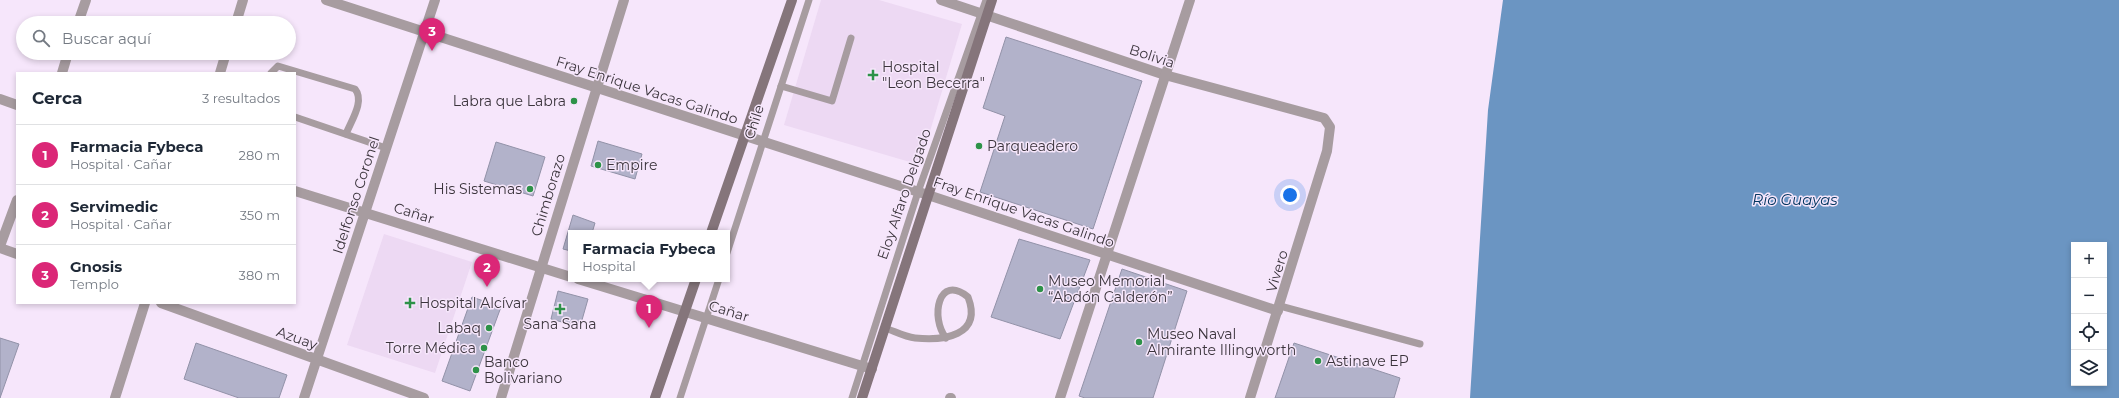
<!DOCTYPE html>
<html lang="es">
<head>
<meta charset="utf-8">
<style>
  :root { --surface:#fff; --page:#f6f6f7; --text:#1f2937; --muted:#747a83; --line:#e0e1e3; --accent:#db2777 }
  body { margin:0; font-family:Montserrat,sans-serif; background:var(--page); color:var(--text) }
  .controls { position:absolute; right:12px; bottom:12px; display:grid; overflow:hidden; border-radius:0px; box-shadow:0 2px 6px #0003 }
  .controls button { width:36px; height:36px; display:grid; place-items:center; padding:0; border:0; border-bottom:1px solid var(--line); background:var(--surface); color:var(--text); font:20px sans-serif }
  .you { position:absolute; left:1290px; top:195px; width:14px; height:14px; margin:-10px; border:3px solid #fff; border-radius:50%; background:#1a73e8; box-shadow:0 0 0 6px #1a73e833 }
  .badge { display:grid; place-items:center; width:26px; height:26px; border-radius:50%; background:var(--accent); color:#fff; font-size:13px; font-weight:700 }
  .pin { position:absolute; translate:-50% -33px; filter:drop-shadow(0 1px 2px #0008) }
  .pin::after { content:''; position:absolute; top:21px; width:14px; height:12px; background:inherit; clip-path:polygon(0 0,100% 0,50% 100%) }
  .popup { position:absolute; left:568px; top:230px; width:162px; height:52px; box-sizing:border-box; display:grid; place-content:center; border-radius:0px; background:var(--surface); filter:drop-shadow(0 1px 3px #0005); font-size:13px; white-space:nowrap; color:var(--muted) }
  .popup b { font-size:15px; color:var(--text) }
  .popup::after { content:''; position:absolute; left:50%; top:100%; margin-left:-8px; border:8px solid transparent; border-top-color:var(--surface) }
  .list { margin:0; padding:0; list-style:none }
  h2 { display:flex; justify-content:space-between; align-items:center; height:52px; margin:0; padding:0 16px; font-size:17px }
  h2 small { font-size:13px; font-weight:400; color:var(--muted) }
  .list li { display:grid; grid-template-columns:26px 1fr auto; gap:12px; align-items:center; box-sizing:border-box; height:60px; padding:0 16px; border-top:1px solid var(--line) }
  .list b { display:block; font-size:15px; white-space:nowrap }
  .list p { margin:0; font-size:13px; white-space:nowrap; color:var(--muted) }
  .list em { font-size:13px; font-style:normal; color:var(--muted) }
  .icon { flex:none; width:22px; height:22px; fill:none; stroke:currentColor; stroke-width:2; stroke-linecap:round; stroke-linejoin:round }
  .map { position:relative; flex:none; width:2119px; height:398px; overflow:hidden }
  .search { position:absolute; background:var(--surface); box-shadow:0 2px 6px #0003; left:16px; top:16px; width:280px; height:44px; display:flex; align-items:center; gap:10px; box-sizing:border-box; padding:0 14px; border-radius:22px; color:var(--muted); font-size:15px }
  .panel { position:absolute; background:var(--surface); box-shadow:0 2px 6px #0003; left:16px; top:72px; width:280px; height:232px; border-radius:0px }
  .map>svg:first-child { display:block }
  .built { fill:#edd9f3 }
  .water { fill:#6b95c2; fill-rule:evenodd }
  .building { fill:#b2b2ca; stroke:#9292a8 }
  .lines { fill:none; stroke-linecap:round; stroke-linejoin:round }
  .service { stroke:#a79ca0; stroke-width:7 }
  .minor { stroke:#a79ca0; stroke-width:10 }
  .tertiary { stroke:#a79ca0; stroke-width:10 }
  .secondary { stroke:#85757b; stroke-width:10 }
  .poi-dot { fill:#2d9248; stroke:#f6e6fb; stroke-width:1.5 }
  .labels { text-anchor:middle; dominant-baseline:central; stroke-width:3; stroke-linejoin:round; paint-order:stroke }
  .street-label { font-size:14px; fill:#3b343c; stroke:#f6e6fb }
  .poi-label { font-size:14px; fill:#3b343c; stroke:#f6e6fb; text-anchor:start }
  .water-label { font-size:15px; font-style:italic; fill:#043660; stroke:#f6e6fb }
</style>
</head>
<body>
<div class="map">
<svg width="2119" height="398" viewBox="0 0 2119 398">
  <rect width="100%" height="100%" fill="#f6e6fb"/>
  <!-- built -->
  <g class="built">
    <path d="M821 0H879L962 24 920 165 784 125Z"/>
    <path d="M384 234 472 262 435 373 347 345Z"/>
  </g>
  <!-- water -->
  <path class="water" d="M1503 0H2119V398H1470L1488 110ZM2074 245H2104V383H2074Z"/>
  <!-- building -->
  <g class="building">
    <path d="M1006 37 1142 81 1093 229 980 192 1005 116 983 108Z"/>
    <path d="M598 141 642 154 635 179 591 166Z"/>
    <path d="M496 142 545 157 533 196 484 181Z"/>
    <path d="M573 215 595 223 592 233H571V251L563 249Z"/>
    <path d="M1019 239 1090 260 1060 339 991 317Z"/>
    <path d="M1122 269 1187 291 1153 398H1085L1079 396Z"/>
    <path d="M558 291 588 299 580 327 551 319Z"/>
    <path d="M472 297 501 307 470 391 442 381Z"/>
    <path d="M0 338 19 344 0 398Z"/>
    <path d="M196 343 287 375 279 398H239L184 379Z"/>
    <path d="M1294 343 1400 378 1394 398H1275Z"/>
  </g>
  <g class="lines">
    <!-- service -->
    <g class="service">
      <path d="M271 73 278 66 355 89C365 101 351 121 346 134"/>
      <path d="M781 86 832 101 851 38"/>
      <path d="M295 117 386 148"/>
      <path d="M727 253 809 0"/>
      <path d="M1280 306 1420 344"/>
      <path d="M885 328C894 331 905 337 915 338 943 341 983 336 968 297 938 273 930 318 946 338"/>
      <path d="M680 398 719 279"/>
      <path d="M852 398 918 192 986 0"/>
    </g>
    <!-- minor -->
    <g class="minor">
      <path d="M326 0 928 195 1278 311"/>
      <path d="M941 0 1165 75 1324 118 1330 127 1327 151 1250 398"/>
      <path d="M78 23 86 0"/>
      <path d="M62 73 68 53"/>
      <path d="M0 99 17 105"/>
      <path d="M295 191 571 277"/>
      <path d="M0 246 17 200"/>
      <path d="M0 248 17 254"/>
      <path d="M578 279 872 369"/>
      <path d="M161 303 424 398"/>
      <path d="M304 398 435 0"/>
      <path d="M501 398 624 0"/>
      <path d="M950 398H951"/>
      <path d="M1060 398 1190 0"/>
    </g>
    <!-- tertiary -->
    <g class="tertiary">
      <path d="M236 23 243 0"/>
      <path d="M220 73 226 53"/>
      <path d="M115 398 145 303"/>
    </g>
    <!-- secondary -->
    <g class="secondary">
      <path d="M711 233 792 0"/>
      <path d="M655 398 696 279"/>
      <path d="M862 398 992 0"/>
    </g>
  </g>
  <!-- markers -->
  <g class="poi-dot">
    <path d="M871 69h4v4h4v4h-4v4h-4v-4h-4v-4h4z"/>
    <circle cx="574" cy="101" r="4"/>
    <circle cx="979" cy="146" r="4"/>
    <circle cx="598" cy="165" r="4"/>
    <circle cx="530" cy="189" r="4"/>
    <circle cx="1040" cy="289" r="4"/>
    <path d="M408 297h4v4h4v4h-4v4h-4v-4h-4v-4h4z"/>
    <path d="M558 303h4v4h4v4h-4v4h-4v-4h-4v-4h4z"/>
    <circle cx="489" cy="328" r="4"/>
    <circle cx="1139" cy="342" r="4"/>
    <circle cx="484" cy="348" r="4"/>
    <circle cx="1318" cy="361" r="4"/>
    <circle cx="476" cy="370" r="4"/>
  </g>
  <g class="labels">
    <!-- street labels -->
    <g class="street-label">
      <text transform="translate(1152 56) rotate(18)">Bolivia</text>
      <text transform="translate(647 90) rotate(18)">Fray Enrique Vacas Galindo</text>
      <text transform="translate(754 122) rotate(-72)">Chile</text>
      <text transform="translate(904 194) rotate(-71)">Eloy Alfaro Delgado</text>
      <text transform="translate(356 195) rotate(-72)">Idelfonso Coronel</text>
      <text transform="translate(548 195) rotate(-73)">Chimborazo</text>
      <text transform="translate(1024 212) rotate(19)">Fray Enrique Vacas Galindo</text>
      <text transform="translate(414 213) rotate(17)">Cañar</text>
      <text transform="translate(1277 271) rotate(-73)">Vivero</text>
      <text transform="translate(729 311) rotate(17)">Cañar</text>
      <text transform="translate(297 338) rotate(20)">Azuay</text>
    </g>
    <!-- poi labels -->
    <g class="poi-label">
      <text x="882" y="67">Hospital<tspan x="882" dy="16">"Leon Becerra"</tspan></text>
      <text x="566" y="101" text-anchor="end">Labra que Labra</text>
      <text x="987" y="146">Parqueadero</text>
      <text x="606" y="165">Empire</text>
      <text x="522" y="189" text-anchor="end">His Sistemas</text>
      <text x="1048" y="281">Museo Memorial<tspan x="1048" dy="16">“Abdón Calderón”</tspan></text>
      <text x="419" y="303">Hospital Alcívar</text>
      <text x="560" y="324" text-anchor="middle">Sana Sana</text>
      <text x="481" y="328" text-anchor="end">Labaq</text>
      <text x="1147" y="334">Museo Naval<tspan x="1147" dy="16">Almirante Illingworth</tspan></text>
      <text x="476" y="348" text-anchor="end">Torre Médica</text>
      <text x="1326" y="361">Astinave EP</text>
      <text x="484" y="362">Banco<tspan x="484" dy="16">Bolivariano</tspan></text>
    </g>
    <!-- water labels -->
    <g class="water-label">
      <text x="1795" y="199">Río Guayas</text>
    </g>
  </g>
</svg>
<div class="controls">
<button>+</button>
<button>−</button>
<button><svg class="icon" aria-label="locate" viewBox="0 0 24 24"><circle cx="12" cy="12" r="6"/><path d="M12 2v4M12 18v4M2 12h4M18 12h4"/></svg></button>
<button><svg class="icon" aria-label="layers" viewBox="0 0 24 24"><path d="M12 4l9 5-9 5-9-5zM3 14l9 5 9-5"/></svg></button>
</div>
<div class="you"></div>
<div class="pin badge" style="left:649px;top:328px">1</div>
<div class="popup"><b>Farmacia Fybeca</b>Hospital</div>
<div class="pin badge" style="left:487px;top:287px">2</div>
<div class="pin badge" style="left:432px;top:51px">3</div>
<div class="search"><svg class="icon" aria-label="search" viewBox="0 0 24 24"><circle cx="10" cy="10" r="6"/><path d="M15 15l6 6"/></svg>Buscar aquí</div>
<section class="panel">
<h2>Cerca<small>3 resultados</small></h2>
<ul class="list">
<li><span class="badge">1</span><div><b>Farmacia Fybeca</b><p>Hospital · Cañar</p></div><em>280 m</em></li>
<li><span class="badge">2</span><div><b>Servimedic</b><p>Hospital · Cañar</p></div><em>350 m</em></li>
<li><span class="badge">3</span><div><b>Gnosis</b><p>Templo</p></div><em>380 m</em></li>
</ul>
</section>
</div>
</body>
</html>
